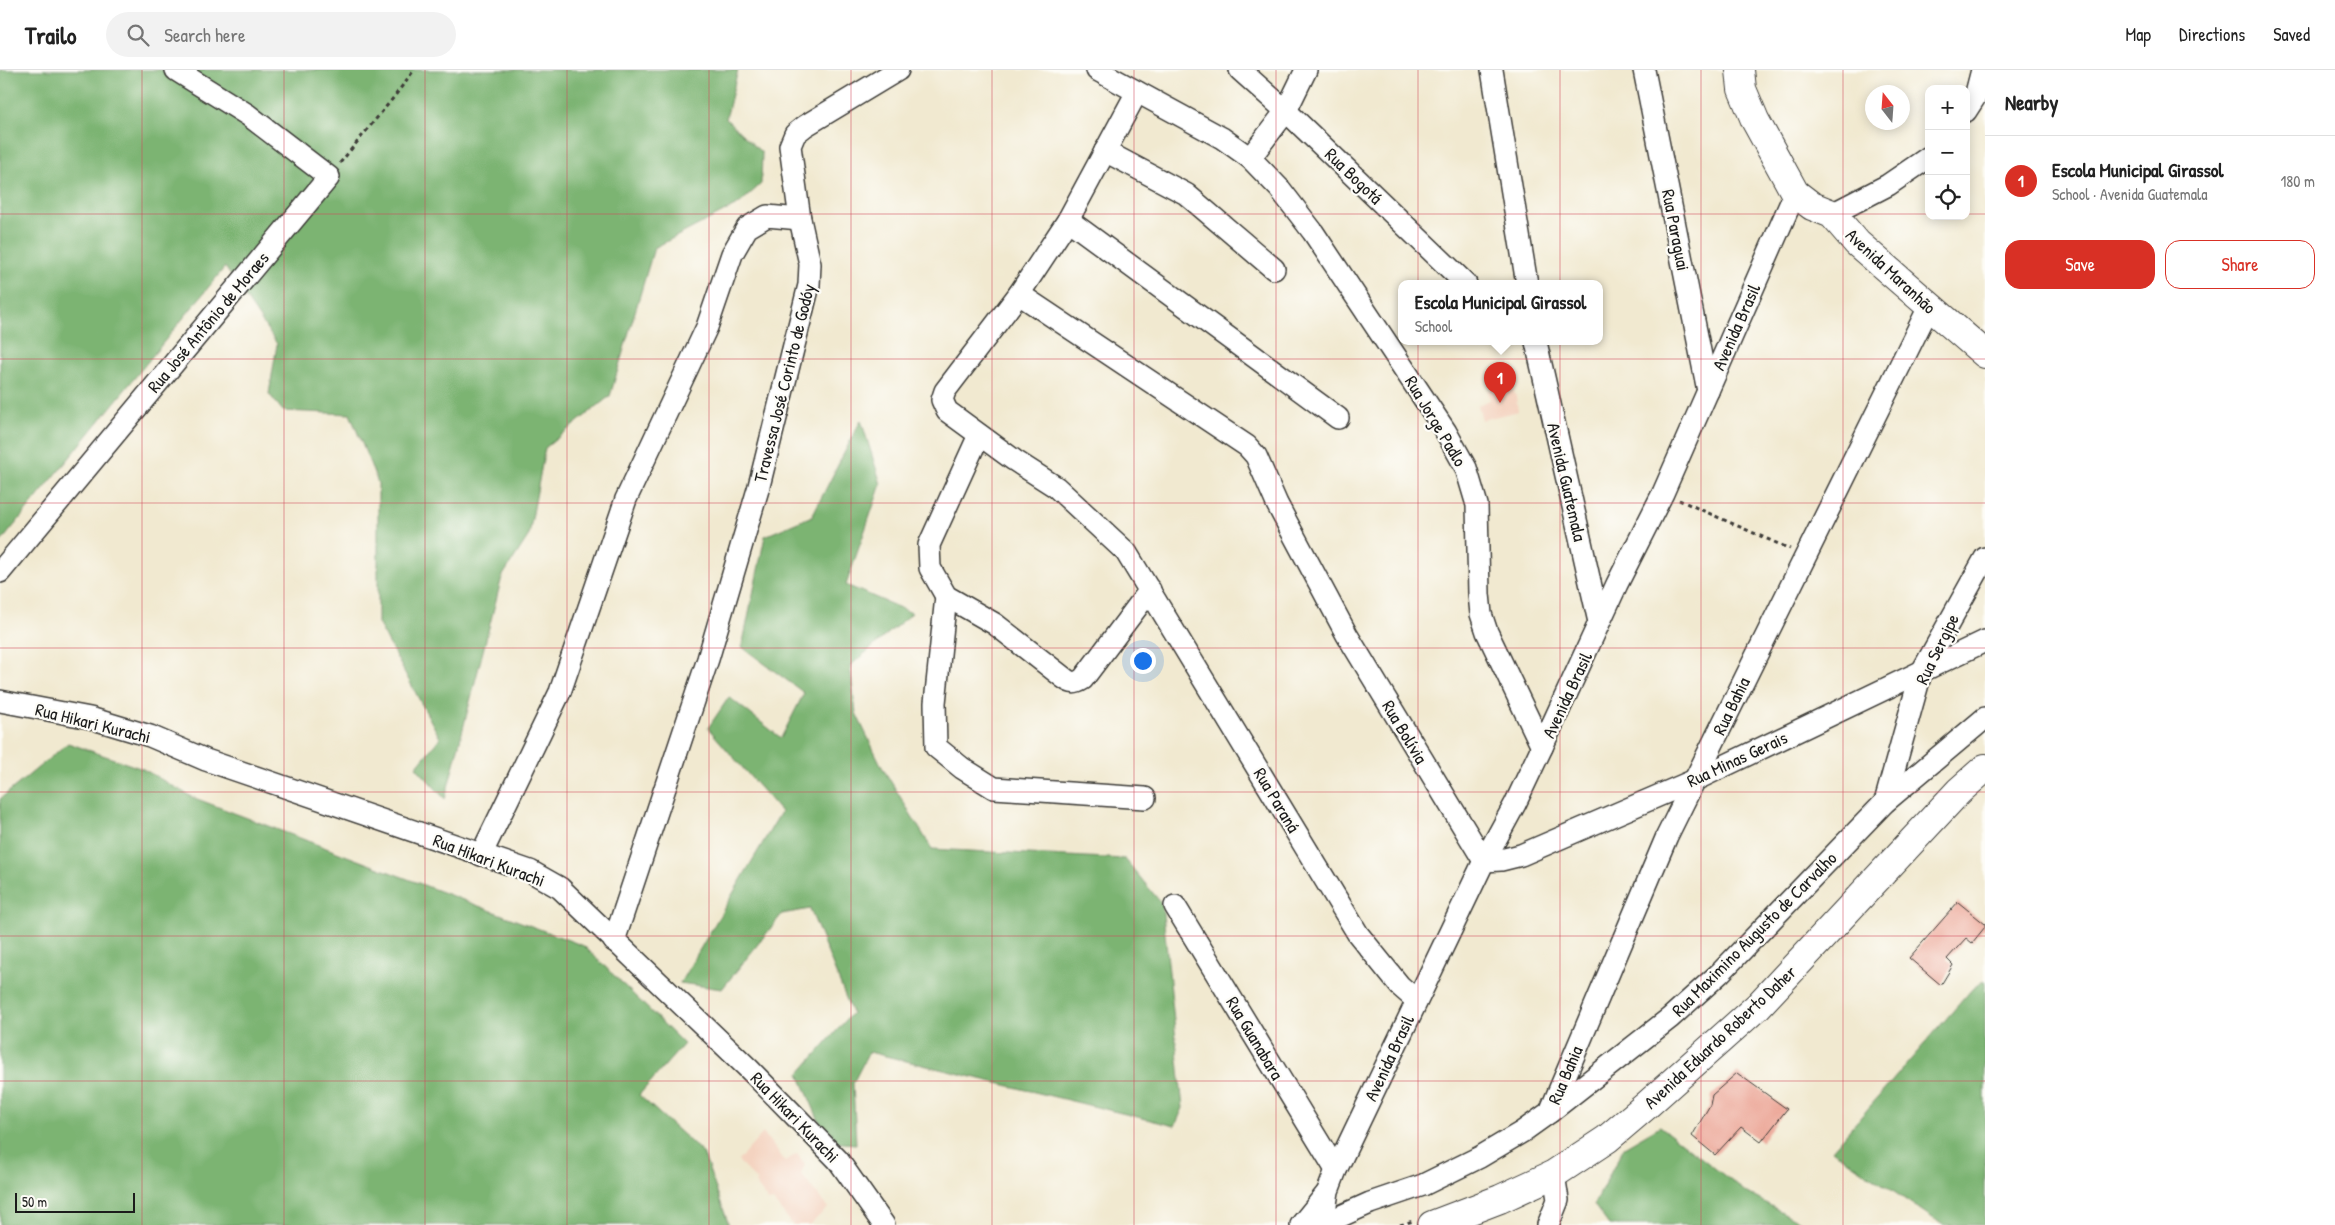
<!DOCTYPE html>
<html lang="en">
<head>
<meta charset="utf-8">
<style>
  :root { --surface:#fff; --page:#f2f2f2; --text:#222; --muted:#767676; --line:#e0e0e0; --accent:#d93025 }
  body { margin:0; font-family:"Patrick Hand",sans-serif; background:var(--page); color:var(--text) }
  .controls { position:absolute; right:15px; top:15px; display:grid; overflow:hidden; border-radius:10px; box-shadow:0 2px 12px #0003 }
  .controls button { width:45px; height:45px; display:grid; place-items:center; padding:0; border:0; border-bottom:1px solid var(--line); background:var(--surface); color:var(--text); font:25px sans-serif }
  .compass { position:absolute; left:1865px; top:15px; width:45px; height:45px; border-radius:50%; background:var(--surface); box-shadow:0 2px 12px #0003; rotate:343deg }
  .scale { position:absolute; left:15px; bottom:12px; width:120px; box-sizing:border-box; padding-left:5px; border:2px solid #1c1c1c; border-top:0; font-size:14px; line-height:18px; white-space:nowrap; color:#1c1c1c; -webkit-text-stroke:4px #fdfcf7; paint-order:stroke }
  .you { position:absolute; left:1142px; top:590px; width:18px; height:18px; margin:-12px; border:4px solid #fff; border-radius:50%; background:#1a73e8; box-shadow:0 0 0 8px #1a73e833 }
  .badge { display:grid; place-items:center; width:32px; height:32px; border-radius:50%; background:var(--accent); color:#fff; font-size:16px; font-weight:700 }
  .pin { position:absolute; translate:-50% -41px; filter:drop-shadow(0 1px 2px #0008) }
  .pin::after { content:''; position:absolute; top:26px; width:18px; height:15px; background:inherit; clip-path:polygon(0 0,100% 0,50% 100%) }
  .popup { position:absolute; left:1398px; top:210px; width:205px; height:65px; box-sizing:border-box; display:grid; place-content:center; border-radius:10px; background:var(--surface); filter:drop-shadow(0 1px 4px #0005); font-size:16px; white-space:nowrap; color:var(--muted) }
  .popup b { font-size:19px; color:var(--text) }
  .popup::after { content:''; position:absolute; left:50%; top:100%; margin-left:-10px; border:10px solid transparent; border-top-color:var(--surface) }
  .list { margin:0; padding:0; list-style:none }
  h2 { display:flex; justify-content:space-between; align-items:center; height:65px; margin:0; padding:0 20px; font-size:21px }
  h2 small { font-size:16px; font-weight:400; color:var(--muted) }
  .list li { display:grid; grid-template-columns:32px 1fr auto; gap:15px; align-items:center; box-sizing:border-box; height:90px; padding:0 20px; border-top:1px solid var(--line) }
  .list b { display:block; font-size:19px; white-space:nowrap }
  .list p { margin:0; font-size:16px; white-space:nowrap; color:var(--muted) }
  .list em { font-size:16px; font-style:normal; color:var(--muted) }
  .actions { display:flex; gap:10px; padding:15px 20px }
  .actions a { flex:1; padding:11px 0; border:1px solid var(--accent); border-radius:15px; text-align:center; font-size:18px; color:var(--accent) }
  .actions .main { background:var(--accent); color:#fff }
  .icon { flex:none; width:28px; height:28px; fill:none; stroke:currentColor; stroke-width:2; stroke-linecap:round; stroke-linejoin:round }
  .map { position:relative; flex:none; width:1985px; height:1155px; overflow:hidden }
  header { display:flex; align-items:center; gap:30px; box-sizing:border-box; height:70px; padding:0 25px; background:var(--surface); border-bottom:1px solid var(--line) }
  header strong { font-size:24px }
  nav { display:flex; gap:28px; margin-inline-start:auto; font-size:18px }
  .search { width:350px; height:45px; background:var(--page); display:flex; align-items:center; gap:12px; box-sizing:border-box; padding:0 18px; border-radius:28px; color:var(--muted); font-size:19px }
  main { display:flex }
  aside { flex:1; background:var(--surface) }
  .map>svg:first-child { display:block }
  .built { fill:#f4d3c0 }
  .forest { fill:#7cb472; stroke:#4c6847 }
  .building { fill:#e99887 }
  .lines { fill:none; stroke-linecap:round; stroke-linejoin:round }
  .minor-casing { stroke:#3c3b37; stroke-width:24 }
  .major-casing { stroke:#3c3b37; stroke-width:30 }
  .path { stroke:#3c3b37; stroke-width:3; stroke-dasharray:4 4; stroke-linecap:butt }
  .minor { stroke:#fff; stroke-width:21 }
  .major { stroke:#fff; stroke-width:28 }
  .grid { fill:none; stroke:#d1495b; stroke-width:1; stroke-opacity:0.55 }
  .labels { text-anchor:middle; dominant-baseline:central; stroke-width:4.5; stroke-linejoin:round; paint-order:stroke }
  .street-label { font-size:18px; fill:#1c1c1c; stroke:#fdfcf7 }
</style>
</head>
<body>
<header>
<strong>Trailo</strong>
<div class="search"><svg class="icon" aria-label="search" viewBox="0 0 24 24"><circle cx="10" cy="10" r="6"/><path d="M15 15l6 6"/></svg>Search here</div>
<nav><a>Map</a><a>Directions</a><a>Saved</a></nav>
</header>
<main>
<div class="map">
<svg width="1985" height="1155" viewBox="0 0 1985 1155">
  <rect width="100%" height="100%" fill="#fdfcf7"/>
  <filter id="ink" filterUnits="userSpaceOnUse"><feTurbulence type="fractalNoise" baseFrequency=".02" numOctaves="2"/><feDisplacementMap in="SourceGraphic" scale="10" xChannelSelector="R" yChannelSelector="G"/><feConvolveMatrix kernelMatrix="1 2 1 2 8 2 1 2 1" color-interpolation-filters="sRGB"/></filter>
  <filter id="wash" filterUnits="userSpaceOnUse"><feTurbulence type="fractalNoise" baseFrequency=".0096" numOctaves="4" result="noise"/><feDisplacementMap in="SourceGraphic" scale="20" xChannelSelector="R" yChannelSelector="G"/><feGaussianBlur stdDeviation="1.12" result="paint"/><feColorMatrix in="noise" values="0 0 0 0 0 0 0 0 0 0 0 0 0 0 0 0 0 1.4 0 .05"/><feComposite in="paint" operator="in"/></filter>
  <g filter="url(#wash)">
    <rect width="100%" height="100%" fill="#f1e9d0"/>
    <!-- built -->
    <g class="built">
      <path d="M1511 314 1516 327 1518 341 1482 350 1478 335 1490 330 1488 320Z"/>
      <path d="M763 1063 785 1091 797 1084 805 1094 801 1104 828 1138 809 1155H793L773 1131 769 1132 755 1113 757 1111 738 1091Z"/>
    </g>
    <!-- forest -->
    <g class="forest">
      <path d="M0 0H738L726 49 762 83 761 114 739 134 654 178 610 326 545 378 529 465 502 507 445 729 416 697 440 668 378 553V413L350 344 283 341 269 324 277 274 225 197 0 473Z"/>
      <path d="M861 350 881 414 846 515 912 543 850 596 856 643 882 697 932 779 1125 789 1162 834 1183 1038 1175 1056 869 982 853 1013 856 1074 828 1072 799 1004 852 943 810 839 782 844 722 919 680 913 781 742 708 658 729 627 781 668 804 623 742 577 765 466 812 446Z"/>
      <path d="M68 673 143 699 192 727 584 876 684 974 639 1025 703 1083 729 1155H0V729Z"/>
      <path d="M1985 910V1155H1943L1832 1080 1973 918Z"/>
      <path d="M1660 1056 1747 1123 1806 1155H1609L1594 1135 1624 1077Z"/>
    </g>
    <g id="blocks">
      <!-- building -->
      <g class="building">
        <path d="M1958 832 1985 854V857L1972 873 1966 868 1947 889 1953 895 1941 915 1909 888Z"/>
        <path d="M1737 1003 1787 1039 1761 1072 1741 1057 1715 1085 1692 1066 1710 1035 1712 1025Z"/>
      </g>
    </g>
  </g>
  <g filter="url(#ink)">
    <use href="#blocks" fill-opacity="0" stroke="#3c3b37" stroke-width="1"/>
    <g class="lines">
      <defs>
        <g id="minor">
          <path d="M1097 0 1222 68 1250 88 1280 119 1313 162 1446 362 1466 398 1477 435 1479 524 1481 544 1487 562 1542 677"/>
          <path d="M1240 0 1286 41 1466 214"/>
          <path d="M1492 0 1527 214"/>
          <path d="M1644 0 1708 321"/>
          <path d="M1137 22 1068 150 1019 224 945 321 942 330 947 341 1014 390 1056 417 1126 482 1358 864 1400 916 1416 930"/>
          <path d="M1966 41 1975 27 1982 0"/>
          <path d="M1105 81 1186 124 1274 199"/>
          <path d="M1250 88 1286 41 1306 0"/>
          <path d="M1832 144 1888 115 1929 87"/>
          <path d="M1068 150 1338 348"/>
          <path d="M1019 224 1247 376 1256 386 1277 434 1347 565 1484 791 1501 790 1521 785 1695 710 1985 571"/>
          <path d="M1536 272 1599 552"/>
          <path d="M979 365 929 475 930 498 946 526 995 554 1064 608C1072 614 1075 614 1083 609L1150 520"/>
          <path d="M0 502 329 107 248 45 176 0"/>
          <path d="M946 526 935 633 936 677 962 698 994 718 1145 728"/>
          <path d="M0 631 90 648 150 666 206 690 530 801 560 818 749 999 797 1048 838 1090 884 1155"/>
          <path d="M1885 732 1921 603 1985 488"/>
          <path d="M481 785 560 622 626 429 707 257 732 184 747 158 767 146 800 149"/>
          <path d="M1175 836 1336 1100"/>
          <path d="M614 871 708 589 759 416 809 215 810 194 800 149 790 76 795 64 805 56 898 0"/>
          <path d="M1550 1042 1667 766 1929 237"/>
          <path d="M1301 1155 1326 1124"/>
          <path d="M1321 1155 1370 1133 1423 1115 1480 1087 1522 1062 1550 1042 1670 948 1721 902 1885 732 1985 648"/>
          <path d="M1323 1155 1328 1121 1336 1100 1484 791 1515 734 1542 677 1617 514 1663 423 1795 123"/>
          <path d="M1548 1155 1558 1130 1554 1104"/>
        </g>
        <g id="major">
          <path d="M1740 0 1742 19 1755 50 1795 123 1812 136 1832 144 1857 173 1985 284"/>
          <path d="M1432 1155 1500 1129 1554 1104 1607 1069 1647 1035 1758 936 1959 721 1985 698"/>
        </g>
      </defs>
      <!-- minor casing -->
      <use href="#minor" class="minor-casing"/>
      <!-- major casing -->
      <use href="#major" class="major-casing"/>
      <!-- path -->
      <g class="path">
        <path d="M340 93 394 27 414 0"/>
        <path d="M1679 430 1790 479"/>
        <path d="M1400 1155 1413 1151"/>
      </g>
      <!-- minor -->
      <use href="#minor" class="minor"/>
      <!-- major -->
      <use href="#major" class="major"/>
    </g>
  </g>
  <!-- grid -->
  <path class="grid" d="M142 0V1155M284 0V1155M425 0V1155M567 0V1155M709 0V1155M851 0V1155M992 0V1155M1134 0V1155M1276 0V1155M1418 0V1155M1560 0V1155M1701 0V1155M1843 0V1155M0 144H1929M1966 144H1985M0 289H1985M0 433H1985M0 578H1985M0 722H1985M0 866H1985M0 1011H1985"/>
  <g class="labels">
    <!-- street labels -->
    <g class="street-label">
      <text transform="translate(1354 106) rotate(44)">Rua Bogotá</text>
      <text transform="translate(1676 160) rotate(79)">Rua Paraguai</text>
      <text transform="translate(1891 201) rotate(43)">Avenida Maranhão</text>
      <text transform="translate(208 252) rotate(-50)">Rua José Antônio de Moraes</text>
      <text transform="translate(1736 257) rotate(-66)">Avenida Brasil</text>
      <text transform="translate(784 313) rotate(-76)">Travessa José Corinto de Godóy</text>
      <text transform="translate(1436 351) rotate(59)">Rua Jorge Padlo</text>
      <text transform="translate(1567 412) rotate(77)">Avenida Guatemala</text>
      <text transform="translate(1937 579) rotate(-64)">Rua Sergipe</text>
      <text transform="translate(1567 625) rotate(-65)">Avenida Brasil</text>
      <text transform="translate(1731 636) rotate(-64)">Rua Bahia</text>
      <text transform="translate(93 653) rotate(14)">Rua Hikari Kurachi</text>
      <text transform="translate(1405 662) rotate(59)">Rua Bolívia</text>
      <text transform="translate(1737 689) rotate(-25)">Rua Minas Gerais</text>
      <text transform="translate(1277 730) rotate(59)">Rua Paraná</text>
      <text transform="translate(489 790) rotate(21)">Rua Hikari Kurachi</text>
      <text transform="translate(1754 864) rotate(-45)">Rua Maximino Augusto de Carvalho</text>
      <text transform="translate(1720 967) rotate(-43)">Avenida Eduardo Roberto Daher</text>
      <text transform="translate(1255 968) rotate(59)">Rua Guanabara</text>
      <text transform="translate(1389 988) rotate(-65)">Avenida Brasil</text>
      <text transform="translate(1565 1005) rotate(-67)">Rua Bahia</text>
      <text transform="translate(795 1047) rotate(46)">Rua Hikari Kurachi</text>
    </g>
  </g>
</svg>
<div class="controls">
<button>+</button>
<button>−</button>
<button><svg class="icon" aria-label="locate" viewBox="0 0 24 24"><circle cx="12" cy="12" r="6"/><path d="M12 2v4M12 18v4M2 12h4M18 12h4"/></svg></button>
</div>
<svg class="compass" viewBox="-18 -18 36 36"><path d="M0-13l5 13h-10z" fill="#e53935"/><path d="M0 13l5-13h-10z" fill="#767676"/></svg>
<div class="scale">50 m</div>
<div class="you"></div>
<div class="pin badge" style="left:1500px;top:333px">1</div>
<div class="popup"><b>Escola Municipal Girassol</b>School</div>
</div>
<aside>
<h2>Nearby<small></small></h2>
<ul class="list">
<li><span class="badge">1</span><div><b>Escola Municipal Girassol</b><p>School · Avenida Guatemala</p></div><em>180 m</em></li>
</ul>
<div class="actions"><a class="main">Save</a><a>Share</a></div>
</aside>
</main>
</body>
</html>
